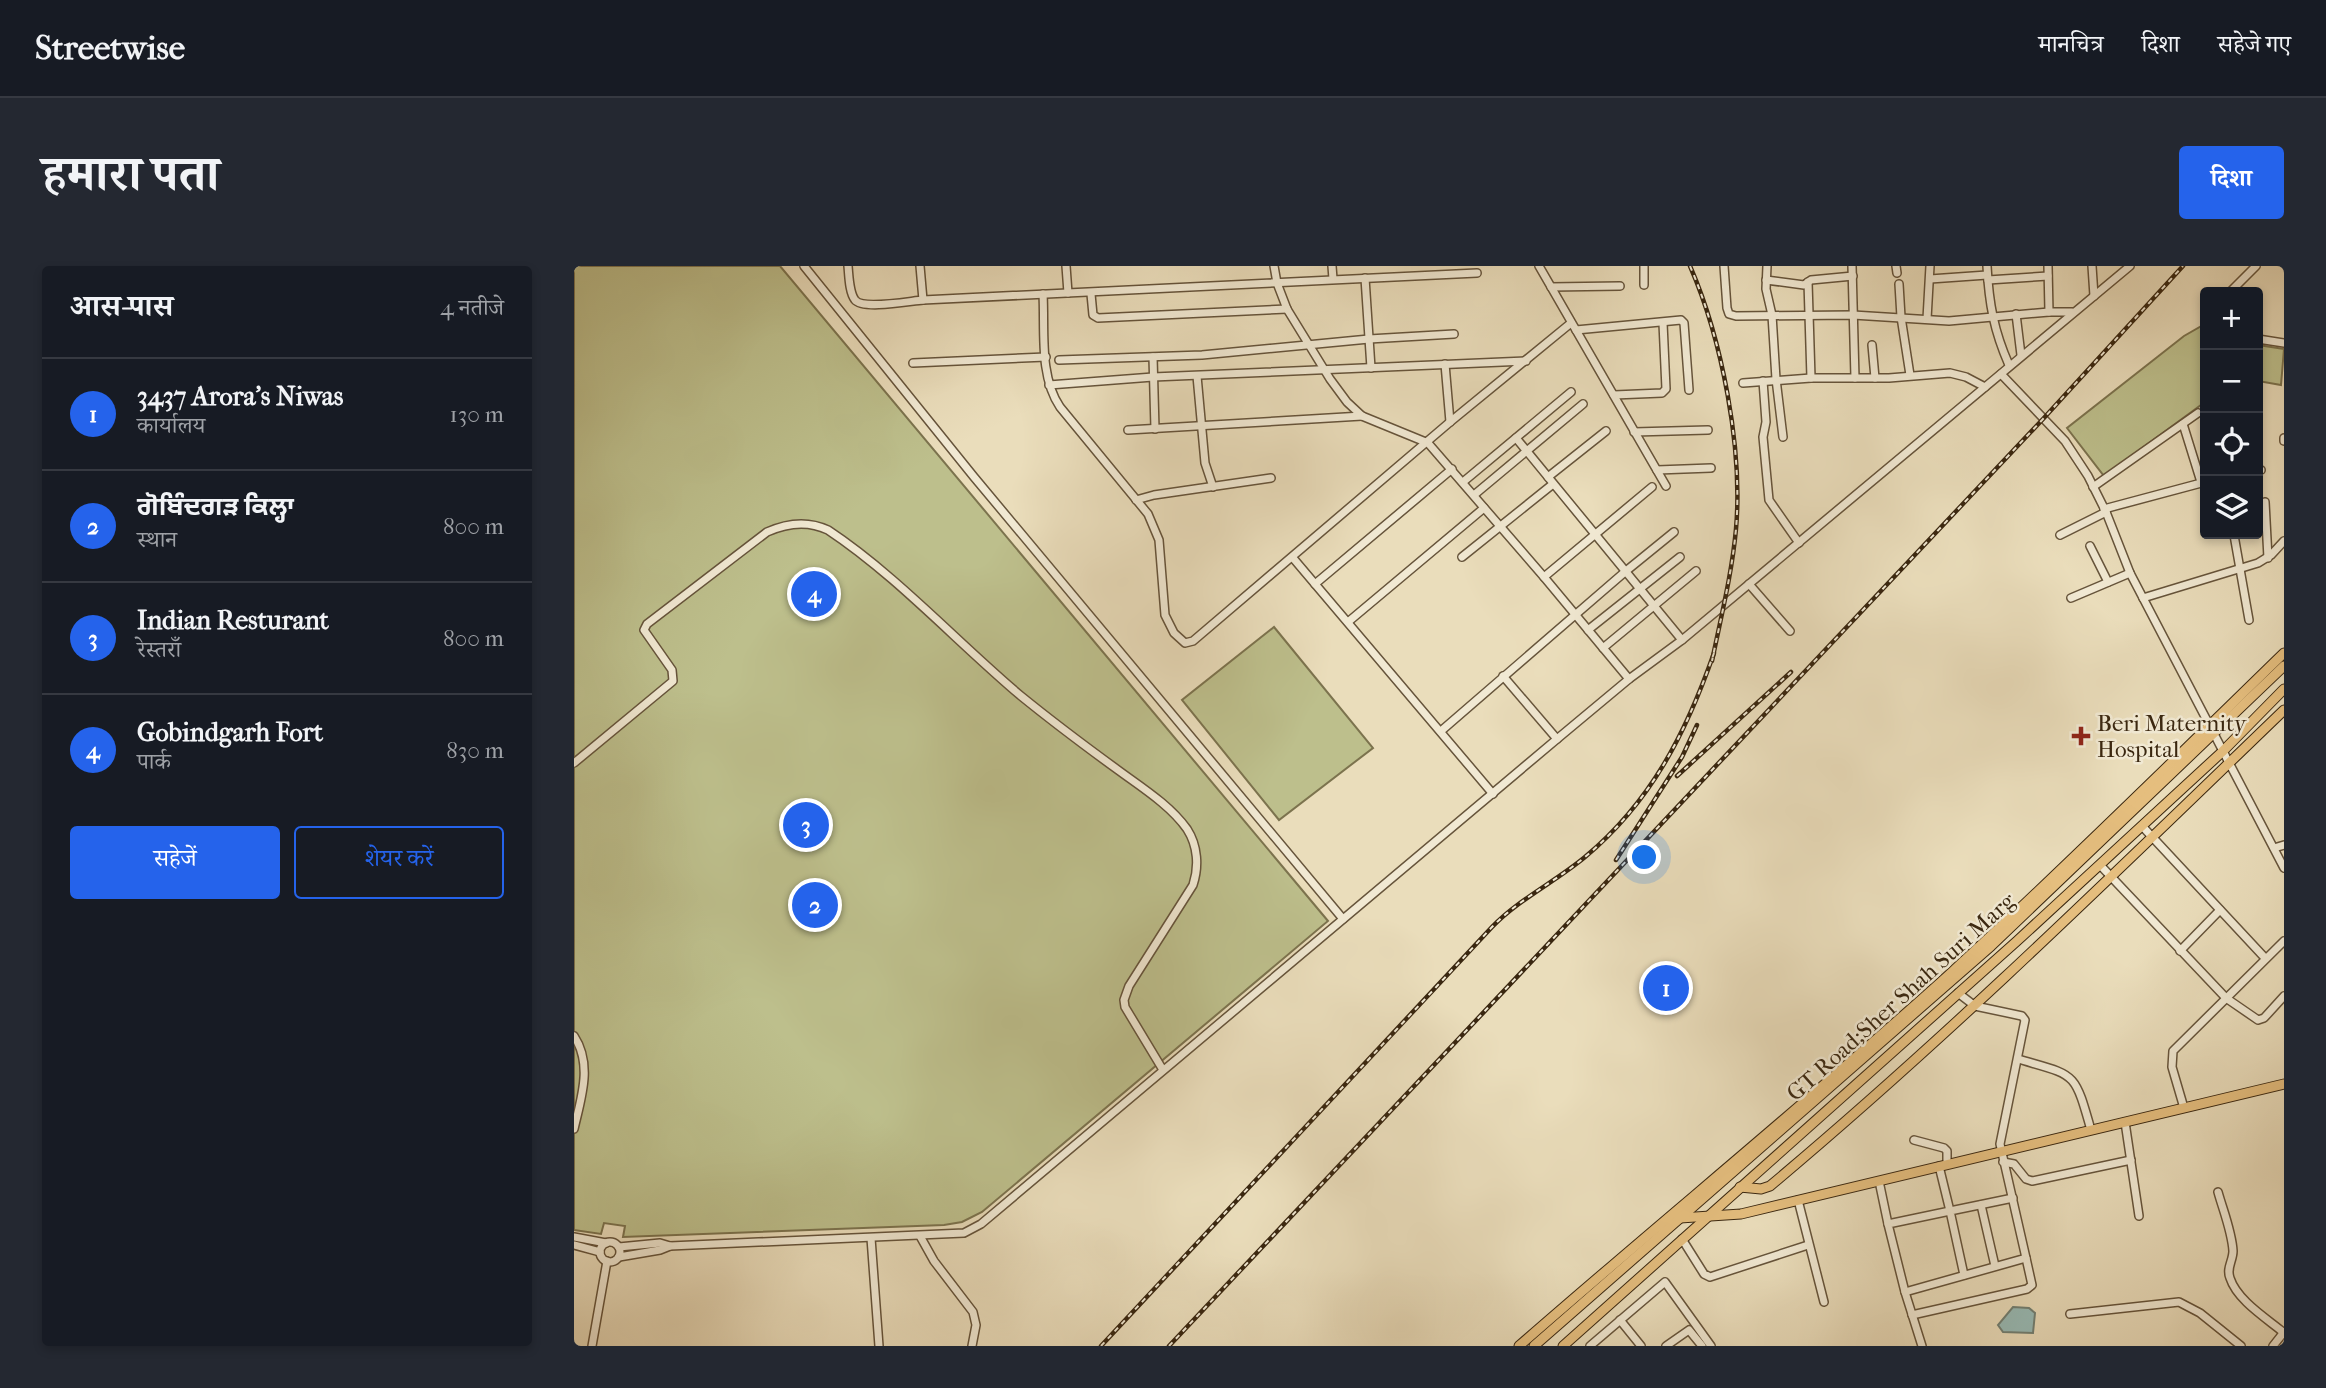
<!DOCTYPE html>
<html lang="hi">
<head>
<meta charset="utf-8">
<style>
  :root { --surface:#171b24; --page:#242831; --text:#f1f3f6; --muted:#9ea1a6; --line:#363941; --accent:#2563eb }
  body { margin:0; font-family:"IM FELL French Canon","Noto Serif Devanagari","Noto Sans Gurmukhi",serif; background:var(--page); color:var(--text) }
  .controls { position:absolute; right:21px; top:21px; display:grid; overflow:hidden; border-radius:7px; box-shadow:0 4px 10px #0003 }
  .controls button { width:63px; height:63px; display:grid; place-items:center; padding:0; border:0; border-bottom:2px solid var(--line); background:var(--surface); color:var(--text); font:35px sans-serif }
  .you { position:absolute; left:1071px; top:592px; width:24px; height:24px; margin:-18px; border:5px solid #fff; border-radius:50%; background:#1a73e8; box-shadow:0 0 0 10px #1a73e833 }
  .badge { display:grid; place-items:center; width:46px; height:46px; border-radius:50%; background:var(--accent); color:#fff; font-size:23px; font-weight:700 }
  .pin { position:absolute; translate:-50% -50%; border:4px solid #fff; box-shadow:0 2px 7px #0006 }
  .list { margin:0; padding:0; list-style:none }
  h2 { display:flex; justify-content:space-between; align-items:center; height:91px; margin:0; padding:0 28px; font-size:30px }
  h2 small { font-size:23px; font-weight:400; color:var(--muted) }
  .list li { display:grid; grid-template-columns:46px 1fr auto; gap:21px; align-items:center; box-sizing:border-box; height:112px; padding:0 28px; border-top:2px solid var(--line) }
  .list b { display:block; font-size:26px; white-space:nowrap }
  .list p { margin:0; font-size:23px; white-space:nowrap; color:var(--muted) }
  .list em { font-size:23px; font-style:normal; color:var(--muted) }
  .actions { display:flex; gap:14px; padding:21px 28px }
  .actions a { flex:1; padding:16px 0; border:2px solid var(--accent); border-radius:7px; text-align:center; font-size:24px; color:var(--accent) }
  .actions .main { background:var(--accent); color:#fff }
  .icon { flex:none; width:38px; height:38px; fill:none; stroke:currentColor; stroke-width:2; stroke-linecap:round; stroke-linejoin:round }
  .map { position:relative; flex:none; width:1710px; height:1080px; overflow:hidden; border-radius:7px }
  header { display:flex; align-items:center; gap:42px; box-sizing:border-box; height:98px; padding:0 35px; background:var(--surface); border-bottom:2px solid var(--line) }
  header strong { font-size:33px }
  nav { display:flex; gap:38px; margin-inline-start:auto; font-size:24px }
  .intro { display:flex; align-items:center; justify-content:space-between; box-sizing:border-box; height:168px; padding:0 42px }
  h1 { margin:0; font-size:49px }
  .button { padding:18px 32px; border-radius:7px; background:var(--accent); color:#fff; font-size:24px; font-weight:700 }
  main { display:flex; gap:42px; padding:0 42px }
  aside { flex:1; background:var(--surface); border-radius:7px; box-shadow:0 4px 10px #0003 }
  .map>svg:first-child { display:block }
  .green { fill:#bdbf8c; stroke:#7c734e; stroke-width:2 }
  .water { fill:#98bbb6; stroke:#728074; stroke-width:2 }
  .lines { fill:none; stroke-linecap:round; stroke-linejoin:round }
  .minor-casing { stroke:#66543b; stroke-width:10 }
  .major-casing { stroke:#3a2710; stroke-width:11 }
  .minor { stroke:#f1e9d3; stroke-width:7 }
  .major { stroke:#e5be7e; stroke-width:9 }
  .rail-casing { stroke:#3a2710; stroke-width:4.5 }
  .rail { stroke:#f1e9d3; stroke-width:2; stroke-dasharray:5; stroke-linecap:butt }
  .poi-dot { fill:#8f2418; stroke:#f1e9d3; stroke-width:2.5 }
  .labels { text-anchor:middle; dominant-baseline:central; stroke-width:5; stroke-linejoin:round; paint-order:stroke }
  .poi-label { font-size:23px; fill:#3a2710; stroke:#f1e9d3; text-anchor:start }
  .street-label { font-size:23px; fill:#3a2710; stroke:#f1e9d3 }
</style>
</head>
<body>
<header>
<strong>Streetwise</strong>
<nav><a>मानचित्र</a><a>दिशा</a><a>सहेजे गए</a></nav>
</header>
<div class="intro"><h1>हमारा पता</h1><a class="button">दिशा</a></div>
<main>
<aside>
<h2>आस-पास<small>4 नतीजे</small></h2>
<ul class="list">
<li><span class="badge">1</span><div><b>3437 Arora's Niwas</b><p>कार्यालय</p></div><em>130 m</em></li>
<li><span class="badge">2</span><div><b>ਗੋਬਿੰਦਗੜ ਕਿਲ੍ਹਾ</b><p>स्थान</p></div><em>800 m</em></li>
<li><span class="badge">3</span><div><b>Indian Resturant</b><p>रेस्तराँ</p></div><em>800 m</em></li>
<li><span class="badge">4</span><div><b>Gobindgarh Fort</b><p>पार्क</p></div><em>830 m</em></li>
</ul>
<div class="actions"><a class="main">सहेजें</a><a>शेयर करें</a></div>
</aside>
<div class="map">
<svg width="1710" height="1080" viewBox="0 0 1710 1080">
  <rect width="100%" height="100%" fill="#eaddbb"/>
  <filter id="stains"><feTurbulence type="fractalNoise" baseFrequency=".00286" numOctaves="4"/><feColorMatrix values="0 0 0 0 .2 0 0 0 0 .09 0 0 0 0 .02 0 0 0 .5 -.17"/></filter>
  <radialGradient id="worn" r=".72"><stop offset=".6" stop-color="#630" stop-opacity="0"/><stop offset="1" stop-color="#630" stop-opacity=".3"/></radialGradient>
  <!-- green -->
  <g class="green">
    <path d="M0 0H206L754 655 408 946 388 956 370 959 49 971 51 960 30 957 27 968 0 964Z"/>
    <path d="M1631 58V136L1530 210 1493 162 1610 70Z"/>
    <path d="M1684 79 1710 83 1707 119 1684 115Z"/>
    <path d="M700 361 799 482 705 554 608 434Z"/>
  </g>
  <!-- water -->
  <path class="water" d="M1439 1041 1455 1042 1461 1047 1459 1067 1429 1066 1424 1059Z"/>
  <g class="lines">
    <defs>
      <g id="minor">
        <path d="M230 0 400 211 769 653"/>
        <path d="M274 0C275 10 275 26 281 34 289 44 336 35 349 34L903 7"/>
        <path d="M346 0 349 34"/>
        <path d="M492 0 494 27"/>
        <path d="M700 0 703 17 713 43 756 113 773 136 788 150 854 177 970 311 1055 413"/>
        <path d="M758 0 759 13"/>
        <path d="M965 0 1092 220"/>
        <path d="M1070 0V19"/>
        <path d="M1150 0 1153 42 1155 48 1162 50 1279 49 1375 55 1475 46H1498"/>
        <path d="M1193 0 1192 23 1198 49 1202 113 1209 171"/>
        <path d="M1278 0 1281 112"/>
        <path d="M1322 0 1323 7"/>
        <path d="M1413 0C1415 38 1420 65 1435 99"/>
        <path d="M1474 0 1475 46"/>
        <path d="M1518 0 1520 30"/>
        <path d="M791 12 797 102"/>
        <path d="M1356 13 1413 9"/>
        <path d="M1192 14 1230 19 1237 14 1279 10"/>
        <path d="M1414 14 1474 10"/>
        <path d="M1234 16 1237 112"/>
        <path d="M1325 18 1327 51 1336 109"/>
        <path d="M977 21 1046 20"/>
        <path d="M1656 26 1682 0"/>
        <path d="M469 28C471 65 465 110 486 141L574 248 585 274 591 349 600 367 611 377 619 375 876 156 997 57"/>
        <path d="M517 28 519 49 524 52 713 43"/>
        <path d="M1442 48 1447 89"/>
        <path d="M1353 53 1356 0"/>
        <path d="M1002 64 1107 54 1110 57 1115 124"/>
        <path d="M1684 73 1710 77"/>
        <path d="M1298 79 1301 112"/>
        <path d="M579 91 581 163"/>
        <path d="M485 94 628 89 795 73 880 68"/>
        <path d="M339 97 472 91"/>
        <path d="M871 98 876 156"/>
        <path d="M1427 108 1491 175 1514 210 1532 246 1556 307 1710 602"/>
        <path d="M623 110 631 197 639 221"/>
        <path d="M1189 115 1192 156 1189 171 1195 234 1225 277"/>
        <path d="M1169 117 1237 112H1315L1376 107 1392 111 1411 121"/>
        <path d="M475 119 579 111 952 95"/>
        <path d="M1040 129 1088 127 1092 123 1089 57"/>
        <path d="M1609 158 1627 216"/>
        <path d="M554 164 788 150"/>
        <path d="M1060 166 1134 164"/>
        <path d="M942 172 1108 374"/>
        <path d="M1710 172V175"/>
        <path d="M1083 204 1137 202"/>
        <path d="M1684 204H1687"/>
        <path d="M974 211 1032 165"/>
        <path d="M889 216 997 126"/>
        <path d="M1519 221 1624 147"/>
        <path d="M900 229 1009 138"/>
        <path d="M562 234 580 229 697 212"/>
        <path d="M1691 236 1694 292"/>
        <path d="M1530 243 1631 216"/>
        <path d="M1486 269 1532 246"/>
        <path d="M1660 269 1675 354"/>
        <path d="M1516 280 1534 316"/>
        <path d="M888 291 979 218"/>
        <path d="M719 292 919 528"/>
        <path d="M970 311 1078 221"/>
        <path d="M741 318 878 203"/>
        <path d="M1175 318 1216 365"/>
        <path d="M1497 332 1556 307"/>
        <path d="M1569 332 1684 297 1697 289 1710 275"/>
        <path d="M774 356 910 242"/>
        <path d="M1014 364 1106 291"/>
        <path d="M1029 382 1122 305"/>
        <path d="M929 410 983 473"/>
        <path d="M867 465 1052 305 1100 266"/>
        <path d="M0 497 99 415 98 404 70 364 73 358 193 266C213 257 233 254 254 264 322 309 384 377 447 430 479 456 511 480 544 504 567 521 596 539 613 563 624 580 625 601 619 619L555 720 550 734 551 741 589 804"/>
        <path d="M1568 560 1691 692"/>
        <path d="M1700 582 1710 579"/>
        <path d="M1526 599 1652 732 1684 754 1690 752 1710 730"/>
        <path d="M1606 685 1646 644"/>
        <path d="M0 770C19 799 7 832 0 863"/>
        <path d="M1444 793C1502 810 1500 804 1517 864"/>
        <path d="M1610 842 1598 801 1599 785 1710 675"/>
        <path d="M1551 856 1565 950"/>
        <path d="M1340 874 1370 882 1373 885V898"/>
        <path d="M1429 896 1440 898 1452 913 1458 915 1557 894"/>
        <path d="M1305 915 1314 958"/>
        <path d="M1644 926C1649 944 1658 966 1659 985 1659 995 1652 1002 1656 1012 1663 1034 1692 1052 1709 1066"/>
        <path d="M1224 934 1250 1036"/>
        <path d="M1407 939 1421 1000"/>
        <path d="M346 970 360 995 399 1046 402 1059 398 1080"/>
        <path d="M0 971 32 977"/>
        <path d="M297 972 305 1080"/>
        <path d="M1108 973 1130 1008 1136 1011 1234 979"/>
        <circle cx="36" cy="986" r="10"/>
        <path d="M0 979 26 986"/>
        <path d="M45 981 86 977 96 980 390 967 407 958 983 473 1055 413 1108 374 1556 0"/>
        <path d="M45 991 86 984 96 980"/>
        <path d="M1390 1009 1376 945 1439 932"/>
        <path d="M1331 1026 1452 992 1426 878 1451 754 1448 750 1401 740 1384 727"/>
        <path d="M1496 1048 1605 1036 1626 1047 1667 1080"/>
        <path d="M1338 1049 1453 1023 1458 1019 1452 992"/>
        <path d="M1046 1054 1067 1080"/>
        <path d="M18 1080 33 995"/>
        <path d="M1016 1080 1091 1016 1137 1080"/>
        <path d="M1092 1080 1115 1064 1128 1080"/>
        <path d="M1348 1080 1331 1026 1314 958 1376 945 1365 900"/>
        <path d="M1699 1080 1710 1066"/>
      </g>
      <g id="major">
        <path d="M1166 921 1187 923 1196 920C1375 770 1542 606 1710 444"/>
        <path d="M1106 952 1167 948 1710 818"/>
        <path d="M945 1080C1089 954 1237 834 1378 706 1491 602 1600 494 1710 387"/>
        <path d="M960 1080 1417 680 1710 400"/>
        <path d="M989 1080 1443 675 1648 486 1710 423"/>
      </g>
    </defs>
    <!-- minor casing -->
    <use href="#minor" class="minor-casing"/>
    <!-- major casing -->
    <use href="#major" class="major-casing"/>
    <!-- minor -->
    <use href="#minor" class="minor"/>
    <!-- major -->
    <use href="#major" class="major"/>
    <defs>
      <g id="rail">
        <path d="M1116 0C1148 73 1169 183 1162 263 1158 307 1147 351 1138 395"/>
        <path d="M1103 510 1217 406"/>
        <path d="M1042 594 1108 491 1123 459"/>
        <path d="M527 1080C657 940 788 801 918 661 945 633 981 616 1011 591 1077 536 1112 467 1140 387"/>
        <path d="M595 1080 1469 153 1609 0"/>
      </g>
    </defs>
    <!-- rail casing -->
    <use href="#rail" class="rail-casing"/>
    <!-- rail -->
    <use href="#rail" class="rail"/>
  </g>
  <!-- markers -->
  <path class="poi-dot" d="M1503.5 459.5h7v7h7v7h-7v7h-7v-7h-7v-7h7z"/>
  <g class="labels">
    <!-- poi labels -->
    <g class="poi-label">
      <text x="1523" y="457">Beri Maternity<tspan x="1523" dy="26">Hospital</tspan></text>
    </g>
    <!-- street labels -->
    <g class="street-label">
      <text transform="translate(1327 731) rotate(-42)">GT Road;Sher Shah Suri Marg</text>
    </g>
  </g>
  <rect width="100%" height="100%" filter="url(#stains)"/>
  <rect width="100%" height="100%" fill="url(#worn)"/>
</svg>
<div class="controls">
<button>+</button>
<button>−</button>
<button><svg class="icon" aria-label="locate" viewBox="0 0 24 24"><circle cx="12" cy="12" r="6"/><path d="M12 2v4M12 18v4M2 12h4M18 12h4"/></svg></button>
<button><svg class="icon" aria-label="layers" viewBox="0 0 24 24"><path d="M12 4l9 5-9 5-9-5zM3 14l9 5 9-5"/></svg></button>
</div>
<div class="you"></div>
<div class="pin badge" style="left:1092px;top:722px">1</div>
<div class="pin badge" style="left:241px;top:639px">2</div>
<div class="pin badge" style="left:232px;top:559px">3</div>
<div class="pin badge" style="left:240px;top:328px">4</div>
</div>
</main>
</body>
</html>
